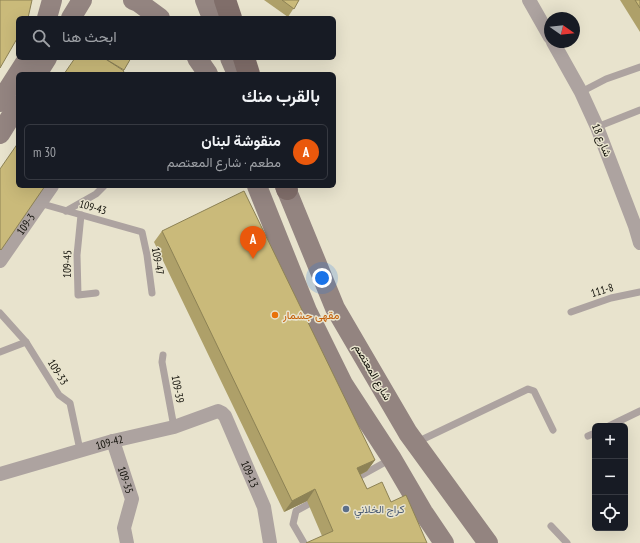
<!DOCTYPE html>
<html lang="ar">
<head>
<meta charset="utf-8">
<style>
  :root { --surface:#171b24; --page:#242831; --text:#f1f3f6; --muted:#9ea1a6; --line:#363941; --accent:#ea580c }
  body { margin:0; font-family:"PT Sans Narrow",Vazirmatn,sans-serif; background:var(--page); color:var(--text); direction:rtl }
  .controls { position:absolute; right:12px; bottom:12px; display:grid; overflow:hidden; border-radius:6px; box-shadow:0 4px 16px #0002 }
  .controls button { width:36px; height:36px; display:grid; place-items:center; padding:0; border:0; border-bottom:1px solid var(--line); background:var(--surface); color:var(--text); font:20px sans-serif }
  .compass { position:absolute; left:544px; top:12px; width:36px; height:36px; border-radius:50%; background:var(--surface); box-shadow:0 4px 16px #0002; rotate:104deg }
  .you { position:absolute; left:322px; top:278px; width:14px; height:14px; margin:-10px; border:3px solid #fff; border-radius:50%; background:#1a73e8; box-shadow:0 0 0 6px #1a73e833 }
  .badge { display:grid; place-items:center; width:26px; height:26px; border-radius:50%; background:var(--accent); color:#fff; font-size:13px; font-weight:700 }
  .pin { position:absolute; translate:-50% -33px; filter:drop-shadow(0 1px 2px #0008) }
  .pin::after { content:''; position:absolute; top:21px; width:14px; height:12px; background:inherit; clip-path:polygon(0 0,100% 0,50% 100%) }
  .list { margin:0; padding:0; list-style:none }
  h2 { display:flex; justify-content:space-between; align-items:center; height:52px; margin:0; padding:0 16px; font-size:17px }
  h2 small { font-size:13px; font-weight:400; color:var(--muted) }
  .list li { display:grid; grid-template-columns:26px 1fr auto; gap:12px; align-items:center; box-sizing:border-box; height:56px; margin:0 8px 8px; padding:0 8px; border:1px solid var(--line); border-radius:6px }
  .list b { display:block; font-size:15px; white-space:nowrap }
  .list p { margin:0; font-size:13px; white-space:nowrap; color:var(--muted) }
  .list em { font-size:13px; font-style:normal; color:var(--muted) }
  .icon { flex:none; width:22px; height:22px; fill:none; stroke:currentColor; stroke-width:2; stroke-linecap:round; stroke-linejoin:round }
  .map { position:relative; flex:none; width:640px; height:543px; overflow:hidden; direction:ltr }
  .search { position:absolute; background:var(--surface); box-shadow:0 4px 16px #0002; left:16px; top:16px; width:320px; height:44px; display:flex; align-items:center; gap:10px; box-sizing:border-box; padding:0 14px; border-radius:6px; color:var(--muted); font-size:15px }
  .panel { position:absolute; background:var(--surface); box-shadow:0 4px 16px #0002; left:16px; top:72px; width:320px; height:116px; border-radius:6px; direction:rtl }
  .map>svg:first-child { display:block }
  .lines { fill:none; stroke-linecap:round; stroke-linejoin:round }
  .service { stroke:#ada3a0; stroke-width:7 }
  .minor { stroke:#ada3a0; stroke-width:14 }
  .secondary { stroke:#938480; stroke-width:20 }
  .primary { stroke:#806e6a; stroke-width:22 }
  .wall { fill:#aea069 }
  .shaded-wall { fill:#8d8255 }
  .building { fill:#caba7a; stroke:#8d8255 }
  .food-dot { fill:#e8710a; stroke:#e8e3cd; stroke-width:1.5 }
  .service-dot { fill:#5c6f8a; stroke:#e8e3cd; stroke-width:1.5 }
  .labels { text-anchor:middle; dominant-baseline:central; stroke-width:3; stroke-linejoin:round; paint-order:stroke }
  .street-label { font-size:11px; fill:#0e0d06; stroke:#e8e3cd }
  .food-label { font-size:11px; fill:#c56008; stroke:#e8e3cd; text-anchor:start }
  .service-label { font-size:11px; fill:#4e5e75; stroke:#e8e3cd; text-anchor:start }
</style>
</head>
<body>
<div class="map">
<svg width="640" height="543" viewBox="0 0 640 543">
  <rect width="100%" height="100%" fill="#e8e3cd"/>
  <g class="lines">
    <!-- service -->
    <g class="service">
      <path d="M581 92 606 79 640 67"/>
      <path d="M597 127 640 110"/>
      <path d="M39 203 142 232 147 255 152 293"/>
      <path d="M66 211 96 194 104 186"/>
      <path d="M81 215 77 255 78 295 96 293"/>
      <path d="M571 312 611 298 640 292"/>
      <path d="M0 313 26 342 59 395 70 403 80 450"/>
      <path d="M0 352 26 342"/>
      <path d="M163 355 162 362 174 427"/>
      <path d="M609 426 640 411"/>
      <path d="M588 436 595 433"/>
      <path d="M417 442 528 389 534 391 553 430"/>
      <path d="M353 480 391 459"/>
      <path d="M551 526 567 543"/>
      <path d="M304 543 293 524 296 511 316 500"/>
    </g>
    <!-- minor -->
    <g class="minor">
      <path d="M529 0 550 37"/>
      <path d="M553 42 581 92 597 127 635 226 640 243"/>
      <path id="s1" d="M0 261 52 186"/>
      <path id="s2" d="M113 441 132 499 124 528 127 543"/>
      <path id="s3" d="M0 474 113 441 174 427 218 411 222 413 225 416 264 507 270 543"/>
    </g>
    <!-- secondary -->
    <g class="secondary">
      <path d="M133 0 138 2 160 18"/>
      <path d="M205 0 212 18"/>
      <path d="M47 18 52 0"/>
      <path d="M71 18 82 0"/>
      <path d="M197 58 208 74"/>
      <path d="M230 58 237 74"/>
      <path d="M37 74 47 58"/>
      <path d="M0 102 28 58"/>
      <path d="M0 134 18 105"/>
      <path d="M257 186 307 311 343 384 392 459 423 512 444 543"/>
      <path d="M285 186 335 308 408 433 488 543"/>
    </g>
    <!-- primary -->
    <g class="primary">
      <path d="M225 0 231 18"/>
      <path d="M244 58 249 74"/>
      <path d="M286 186 287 189"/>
    </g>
  </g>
  <!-- wall -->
  <g class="wall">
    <path d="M264 0H299L288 17Z"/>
    <path d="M620 0H640V32Z"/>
    <path d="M162 231 375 460 367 471 360 475 367 489 391 502 427 543 322 536 307 501 284 512 154 242Z"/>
  </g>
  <!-- shaded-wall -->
  <g class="shaded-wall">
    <path d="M375 460 367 471 350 480 357 468Z"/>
    <path d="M315 489 307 501 284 512 292 501Z"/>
  </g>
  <!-- building -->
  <g class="building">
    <path d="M0 0H32L28 18H18V37L0 68Z"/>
    <path d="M282 0H299L294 9Z"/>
    <path d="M635 0H640V8Z"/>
    <path d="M75 58H104L124 71 122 74H64Z"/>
    <path d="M104 58H131L124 70Z"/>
    <path d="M18 143V186H45L1 250 0 249V169Z"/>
    <path d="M244 191 375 460 357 468 367 489 382 482 391 502 406 495 427 543H306L333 531 315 489 292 501 162 231Z"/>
  </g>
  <!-- markers -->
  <circle class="food-dot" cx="275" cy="315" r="4"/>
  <circle class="service-dot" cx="346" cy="509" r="4"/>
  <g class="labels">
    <!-- street labels -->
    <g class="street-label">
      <text transform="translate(602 140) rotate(68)">شارع 18</text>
      <text transform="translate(93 207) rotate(16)">109-43</text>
      <text stroke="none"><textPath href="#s1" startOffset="45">109-3</textPath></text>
      <text transform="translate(158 261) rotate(80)">109-47</text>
      <text transform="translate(67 264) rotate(-89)">109-45</text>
      <text transform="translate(602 290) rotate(-17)">111-8</text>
      <text transform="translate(58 372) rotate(58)">109-33</text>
      <text transform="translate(373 372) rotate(60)">شارع المعتصم</text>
      <text transform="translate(178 389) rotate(79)">109-39</text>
      <text stroke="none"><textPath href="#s3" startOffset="114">109-42</textPath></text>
      <text stroke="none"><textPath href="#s3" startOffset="299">109-13</textPath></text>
      <text stroke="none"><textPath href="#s2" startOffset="41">109-35</textPath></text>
    </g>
    <!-- food labels -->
    <g class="food-label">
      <text x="283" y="315">مقهى جشمار</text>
    </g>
    <!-- service labels -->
    <g class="service-label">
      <text x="354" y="509">كراج الخلاني</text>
    </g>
  </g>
</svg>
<div class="controls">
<button>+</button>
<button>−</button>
<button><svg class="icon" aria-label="locate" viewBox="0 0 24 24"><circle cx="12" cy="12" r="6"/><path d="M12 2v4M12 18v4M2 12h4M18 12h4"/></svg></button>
</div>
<svg class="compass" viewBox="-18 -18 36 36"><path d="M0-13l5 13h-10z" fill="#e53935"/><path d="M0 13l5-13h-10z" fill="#9ea1a6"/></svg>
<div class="you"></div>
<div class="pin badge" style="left:253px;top:259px">A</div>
<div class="search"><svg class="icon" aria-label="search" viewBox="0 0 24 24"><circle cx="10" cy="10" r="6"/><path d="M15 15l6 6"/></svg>ابحث هنا</div>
<section class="panel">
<h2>بالقرب منك<small></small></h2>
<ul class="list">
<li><span class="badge">A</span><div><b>منقوشة لبنان</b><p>مطعم · شارع المعتصم</p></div><em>30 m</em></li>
</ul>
</section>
</div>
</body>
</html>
